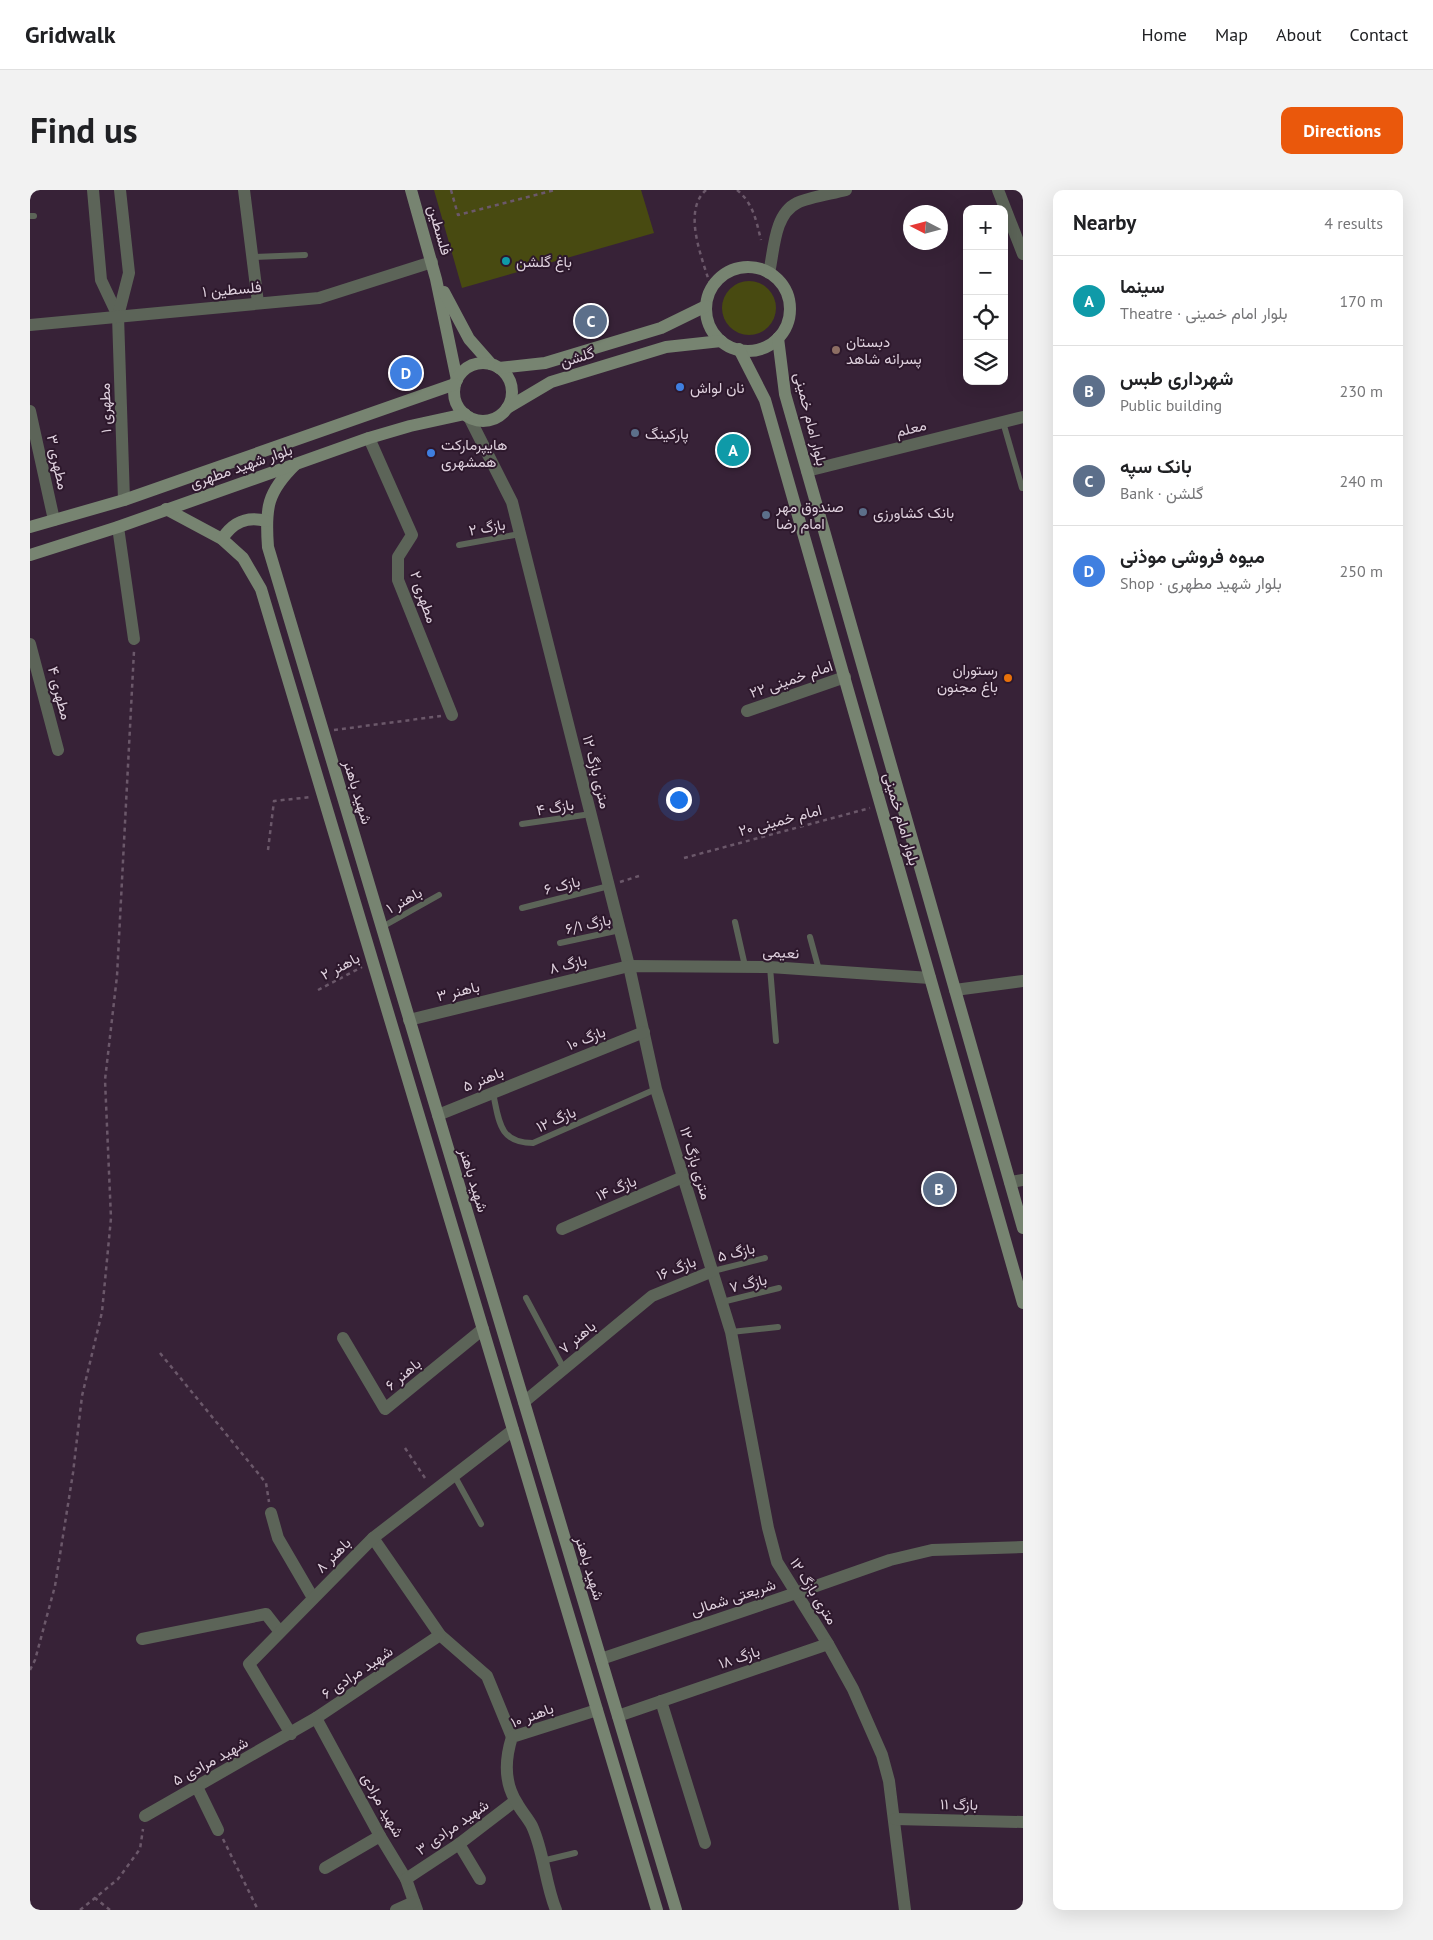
<!DOCTYPE html>
<html lang="en">
<head>
<meta charset="utf-8">
<style>
  :root { --surface:#fff; --page:#f2f2f2; --text:#202124; --muted:#757577; --line:#e0e0e0; --accent:#ea580c }
  body { margin:0; font-family:"PT Sans",Vazirmatn,sans-serif; background:var(--page); color:var(--text) }
  .controls { position:absolute; right:15px; top:15px; display:grid; overflow:hidden; border-radius:10px; box-shadow:0 5px 20px #0002 }
  .controls button { width:45px; height:45px; display:grid; place-items:center; padding:0; border:0; border-bottom:1px solid var(--line); background:var(--surface); color:var(--text); font:25px sans-serif }
  .compass { position:absolute; left:873px; top:15px; width:45px; height:45px; border-radius:50%; background:var(--surface); box-shadow:0 5px 20px #0002; rotate:276deg }
  .you { position:absolute; left:648px; top:609px; width:18px; height:18px; margin:-12px; border:4px solid #fff; border-radius:50%; background:#1a73e8; box-shadow:0 0 0 8px #1a73e833 }
  .badge { display:grid; place-items:center; width:32px; height:32px; border-radius:50%; background:var(--accent); color:#fff; font-size:16px; font-weight:700 }
  .pin { position:absolute; translate:-50% -50%; border:2px solid #fff; box-shadow:0 1px 5px #0006 }
  .list { margin:0; padding:0; list-style:none }
  h2 { display:flex; justify-content:space-between; align-items:center; height:65px; margin:0; padding:0 20px; font-size:21px }
  h2 small { font-size:16px; font-weight:400; color:var(--muted) }
  .list li { display:grid; grid-template-columns:32px 1fr auto; gap:15px; align-items:center; box-sizing:border-box; height:90px; padding:0 20px; border-top:1px solid var(--line) }
  .list b { display:block; font-size:19px; white-space:nowrap }
  .list p { margin:0; font-size:16px; white-space:nowrap; color:var(--muted) }
  .list em { font-size:16px; font-style:normal; color:var(--muted) }
  .icon { flex:none; width:28px; height:28px; fill:none; stroke:currentColor; stroke-width:2; stroke-linecap:round; stroke-linejoin:round }
  .map { position:relative; flex:none; width:993px; height:1720px; overflow:hidden; border-radius:10px }
  header { display:flex; align-items:center; gap:30px; box-sizing:border-box; height:70px; padding:0 25px; background:var(--surface); border-bottom:1px solid var(--line) }
  header strong { font-size:24px }
  nav { display:flex; gap:28px; margin-inline-start:auto; font-size:18px }
  .intro { display:flex; align-items:center; justify-content:space-between; box-sizing:border-box; height:120px; padding:0 30px }
  h1 { margin:0; font-size:35px }
  .button { padding:12px 22px; border-radius:10px; background:var(--accent); color:#fff; font-size:18px; font-weight:700 }
  main { display:flex; gap:30px; padding:0 30px }
  aside { flex:1; background:var(--surface); border-radius:10px; box-shadow:0 5px 20px #0002 }
  .map>svg:first-child { display:block }
  .green { fill:#484a11 }
  .lines { fill:none; stroke-linecap:round; stroke-linejoin:round }
  .path { stroke:#6b586a; stroke-width:2.5; stroke-dasharray:4 4; stroke-linecap:butt }
  .lane { stroke:#5c6458; stroke-width:6 }
  .street { stroke:#5c6458; stroke-width:12 }
  .secondary { stroke:#778471; stroke-width:12 }
  .culture-dot { fill:#0f9aa8; stroke:#2d182c; stroke-width:2 }
  .education-dot { fill:#8d6e63; stroke:#2d182c; stroke-width:2 }
  .shop-dot { fill:#3f7fe0; stroke:#2d182c; stroke-width:2 }
  .service-dot { fill:#5c6f8a; stroke:#2d182c; stroke-width:2 }
  .food-dot { fill:#e8710a; stroke:#2d182c; stroke-width:2 }
  .labels { text-anchor:middle; dominant-baseline:central; stroke-width:4; stroke-linejoin:round; paint-order:stroke }
  .street-label { font-size:15px; fill:#ded0dd; stroke:#2d182c }
  .poi-label { font-size:15px; fill:#ded0dd; stroke:#2d182c; text-anchor:start }
</style>
</head>
<body>
<header>
<strong>Gridwalk</strong>
<nav><a>Home</a><a>Map</a><a>About</a><a>Contact</a></nav>
</header>
<div class="intro"><h1>Find us</h1><a class="button">Directions</a></div>
<main>
<div class="map">
<svg width="993" height="1720" viewBox="0 0 993 1720">
  <rect width="100%" height="100%" fill="#372237"/>
  <!-- green -->
  <g class="green">
    <path d="M404 0H611L624 43 432 98Z"/>
    <circle cx="719" cy="118" r="27"/>
  </g>
  <g class="lines">
    <!-- path -->
    <g class="path">
      <path d="M421 0 428 25 525 0"/>
      <path d="M676 0C651 22 674 72 681 98"/>
      <path d="M707 0C723 13 726 30 731 50"/>
      <path d="M304 540 411 526"/>
      <path d="M238 660 244 611 281 607"/>
      <path d="M654 668 840 618"/>
      <path d="M590 692 609 686"/>
      <path d="M288 800 332 777"/>
      <path d="M130 1163 236 1293 239 1312"/>
      <path d="M375 1258 397 1291"/>
      <path d="M0 1480 5 1470 25 1396 43 1283 52 1206 72 1122 81 1028 75 890 87 786 104 461"/>
      <path d="M193 1649 228 1720"/>
      <path d="M50 1720 65 1708"/>
      <path d="M80 1720 65 1708 88 1689 110 1659 113 1639"/>
    </g>
    <!-- lane -->
    <g class="lane">
      <path d="M0 26H4"/>
      <path d="M222 67 275 65"/>
      <path d="M973 232 992 298"/>
      <path d="M429 355 490 344"/>
      <path d="M492 634 561 624"/>
      <path d="M492 718 579 696"/>
      <path d="M705 732 715 776"/>
      <path d="M352 737 409 705"/>
      <path d="M780 747 789 780"/>
      <path d="M530 753 590 740"/>
      <path d="M740 777 746 851"/>
      <path d="M463 903C469 931 469 953 503 953L626 899"/>
      <path d="M683 1081 735 1068"/>
      <path d="M496 1108 534 1179"/>
      <path d="M692 1112 749 1098"/>
      <path d="M701 1142 748 1137"/>
      <path d="M424 1285 451 1334"/>
      <path d="M512 1671 545 1663"/>
    </g>
    <!-- street -->
    <g class="street">
      <path d="M63 0 71 90 88 126"/>
      <path d="M90 0 99 83 88 126 94 310"/>
      <path d="M214 0 228 113"/>
      <path d="M968 0 993 64"/>
      <path d="M739 83C744 61 744 24 767 13 780 7 801 4 816 0"/>
      <path d="M0 135 289 108 402 72"/>
      <path d="M0 221 24 330"/>
      <path d="M439 227 482 312 599 776 626 899 701 1142 738 1338 747 1372 798 1454 823 1499 852 1565 859 1591 875 1720"/>
      <path d="M339 248 382 345 368 367V390L422 525"/>
      <path d="M777 281 993 227"/>
      <path d="M88 337 104 449"/>
      <path d="M0 454 28 560"/>
      <path d="M717 521 815 487"/>
      <path d="M925 800 993 791"/>
      <path d="M379 830 599 776 740 777 900 788"/>
      <path d="M408 925 614 842"/>
      <path d="M980 992 993 990"/>
      <path d="M532 1039 653 987"/>
      <path d="M313 1148 355 1219 453 1139"/>
      <path d="M494 1212 622 1106 683 1081"/>
      <path d="M241 1323 248 1348 283 1408"/>
      <path d="M343 1348 410 1445 457 1486 482 1547"/>
      <path d="M112 1449 236 1424 250 1442"/>
      <path d="M571 1469 766 1403 860 1370 902 1360 993 1357"/>
      <path d="M631 1511 675 1653"/>
      <path d="M588 1526 798 1454"/>
      <path d="M286 1528 350 1646 376 1689 387 1720"/>
      <path d="M261 1544 219 1474 343 1348 483 1240"/>
      <path d="M167 1597 188 1640"/>
      <path d="M115 1626 286 1528 410 1445"/>
      <path d="M865 1629 993 1632"/>
      <path d="M429 1654 450 1689"/>
      <path d="M295 1678 350 1646"/>
      <path d="M376 1689 429 1654 485 1611"/>
      <path d="M366 1720 384 1712"/>
      <path d="M526 1720C515 1693 514 1662 502 1636 498 1628 491 1621 487 1613 474 1593 475 1569 482 1547L567 1520"/>
    </g>
    <!-- secondary -->
    <g class="secondary">
      <path d="M381 0 406 89 427 190"/>
      <circle cx="718" cy="119" r="42"/>
      <path d="M414 102 439 149 461 174"/>
      <path d="M748 148 755 204 993 1038"/>
      <path d="M709 159 735 210 993 1113"/>
      <circle cx="453" cy="202" r="29"/>
      <path d="M469 178 515 173 631 138 676 116"/>
      <path d="M477 218 521 192 636 157 691 151"/>
      <path d="M266 274C237 302 235 318 238 357L646 1720"/>
      <path d="M136 319 192 349 213 368 231 399 627 1720"/>
      <path d="M0 337 94 310 425 194"/>
      <path d="M192 349C203 332 217 326 236 331"/>
      <path d="M0 365 88 337 339 248 380 236 435 224"/>
    </g>
  </g>
  <!-- markers -->
  <circle class="culture-dot" cx="476" cy="71" r="5"/>
  <circle class="education-dot" cx="806" cy="160" r="5"/>
  <g class="shop-dot">
    <circle cx="650" cy="197" r="5"/>
    <circle cx="401" cy="263" r="5"/>
  </g>
  <g class="service-dot">
    <circle cx="605" cy="243" r="5"/>
    <circle cx="833" cy="322" r="5"/>
    <circle cx="736" cy="325" r="5"/>
  </g>
  <circle class="food-dot" cx="978" cy="488" r="5"/>
  <g class="labels">
    <!-- street labels -->
    <g class="street-label">
      <text transform="translate(410 40) rotate(74)">فلسطین</text>
      <text transform="translate(202 99) rotate(-5)">فلسطین ۱</text>
      <text transform="translate(547 167) rotate(-17)">گلشن</text>
      <text transform="translate(75 218) rotate(-92)">مطهری ۱</text>
      <text transform="translate(781 229) rotate(76)">بلوار امام خمینی</text>
      <text transform="translate(881 238) rotate(-14)">معلم</text>
      <text transform="translate(28 272) rotate(78)">مطهری ۳</text>
      <text transform="translate(211 276) rotate(-19)">بلوار شهید مطهری</text>
      <text transform="translate(457 337) rotate(-10)">بازگ ۲</text>
      <text transform="translate(394 407) rotate(71)">مطهری ۲</text>
      <text transform="translate(761 489) rotate(-19)">امام خمینی ۲۲</text>
      <text transform="translate(30 503) rotate(75)">مطهری ۴</text>
      <text transform="translate(567 582) rotate(76)">۱۲ متری بازگ</text>
      <text transform="translate(328 602) rotate(73)">شهید باهنر</text>
      <text transform="translate(525 617) rotate(-9)">بازگ ۴</text>
      <text transform="translate(872 629) rotate(74)">بلوار امام خمینی</text>
      <text transform="translate(750 630) rotate(-15)">امام خمینی ۲۰</text>
      <text transform="translate(532 695) rotate(-14)">بازک ۶</text>
      <text transform="translate(374 710) rotate(-29)">باهنر ۱</text>
      <text transform="translate(558 734) rotate(-12)">بازگ ۶/۱</text>
      <text transform="translate(751 762) rotate(3)">نعیمی</text>
      <text transform="translate(538 774) rotate(-14)">بازگ ۸</text>
      <text transform="translate(310 776) rotate(-28)">باهنر ۲</text>
      <text transform="translate(428 801) rotate(-14)">باهنر ۳</text>
      <text transform="translate(556 848) rotate(-22)">بازگ ۱۰</text>
      <text transform="translate(453 889) rotate(-22)">باهنر ۵</text>
      <text transform="translate(526 929) rotate(-24)">بازگ ۱۲</text>
      <text transform="translate(666 973) rotate(73)">۱۲ متری بازگ</text>
      <text transform="translate(444 990) rotate(73)">شهید باهنر</text>
      <text transform="translate(586 998) rotate(-23)">بازگ ۱۴</text>
      <text transform="translate(706 1062) rotate(-14)">بازگ ۵</text>
      <text transform="translate(646 1078) rotate(-22)">بازگ ۱۶</text>
      <text transform="translate(718 1093) rotate(-13)">بازگ ۷</text>
      <text transform="translate(547 1147) rotate(-40)">باهنر ۷</text>
      <text transform="translate(373 1184) rotate(-40)">باهنر ۶</text>
      <text transform="translate(303 1365) rotate(-45)">باهنر ۸</text>
      <text transform="translate(560 1378) rotate(73)">شهید باهنر</text>
      <text transform="translate(784 1401) rotate(58)">۱۲ متری بازگ</text>
      <text transform="translate(703 1407) rotate(-18)">شریعتی شمالی</text>
      <text transform="translate(709 1467) rotate(-19)">بازگ ۱۸</text>
      <text transform="translate(327 1482) rotate(-34)">شهید مرادی ۶</text>
      <text transform="translate(502 1525) rotate(-21)">باهنر ۱۰</text>
      <text transform="translate(180 1571) rotate(-29)">شهید مرادی ۵</text>
      <text transform="translate(929 1614) rotate(1)">بازگ ۱۱</text>
      <text transform="translate(353 1615) rotate(61)">شهید مرادی</text>
      <text transform="translate(422 1637) rotate(-35)">شهید مرادی ۳</text>
    </g>
    <!-- poi labels -->
    <g class="poi-label">
      <text x="486" y="71">باغ گلشن</text>
      <text x="816" y="151">دبستان<tspan x="816" dy="17">پسرانه شاهد</tspan></text>
      <text x="660" y="197">نان لواش</text>
      <text x="615" y="243">پارکینگ</text>
      <text x="411" y="254">هايپرماركت<tspan x="411" dy="17">همشهری</tspan></text>
      <text x="746" y="316">صندوق مهر<tspan x="746" dy="17">امام رضا</tspan></text>
      <text x="843" y="322">بانک کشاورزی</text>
      <text x="968" y="479" text-anchor="end">رستوران<tspan x="968" dy="17">باغ مجنون</tspan></text>
    </g>
  </g>
</svg>
<div class="controls">
<button>+</button>
<button>−</button>
<button><svg class="icon" aria-label="locate" viewBox="0 0 24 24"><circle cx="12" cy="12" r="6"/><path d="M12 2v4M12 18v4M2 12h4M18 12h4"/></svg></button>
<button><svg class="icon" aria-label="layers" viewBox="0 0 24 24"><path d="M12 4l9 5-9 5-9-5zM3 14l9 5 9-5"/></svg></button>
</div>
<svg class="compass" viewBox="-18 -18 36 36"><path d="M0-13l5 13h-10z" fill="#e53935"/><path d="M0 13l5-13h-10z" fill="#757577"/></svg>
<div class="you"></div>
<div class="pin badge" style="left:703px;top:260px;background:#0f9aa8">A</div>
<div class="pin badge" style="left:909px;top:999px;background:#5c6f8a">B</div>
<div class="pin badge" style="left:561px;top:131px;background:#5c6f8a">C</div>
<div class="pin badge" style="left:376px;top:183px;background:#3f7fe0">D</div>
</div>
<aside>
<h2>Nearby<small>4 results</small></h2>
<ul class="list">
<li><span class="badge" style="background:#0f9aa8">A</span><div><b>سینما</b><p>Theatre · بلوار امام خمینی</p></div><em>170 m</em></li>
<li><span class="badge" style="background:#5c6f8a">B</span><div><b>شهرداری طبس</b><p>Public building</p></div><em>230 m</em></li>
<li><span class="badge" style="background:#5c6f8a">C</span><div><b>بانک سپه</b><p>Bank · گلشن</p></div><em>240 m</em></li>
<li><span class="badge" style="background:#3f7fe0">D</span><div><b>میوه فروشی موذنی</b><p>Shop · بلوار شهید مطهری</p></div><em>250 m</em></li>
</ul>
</aside>
</main>
</body>
</html>
